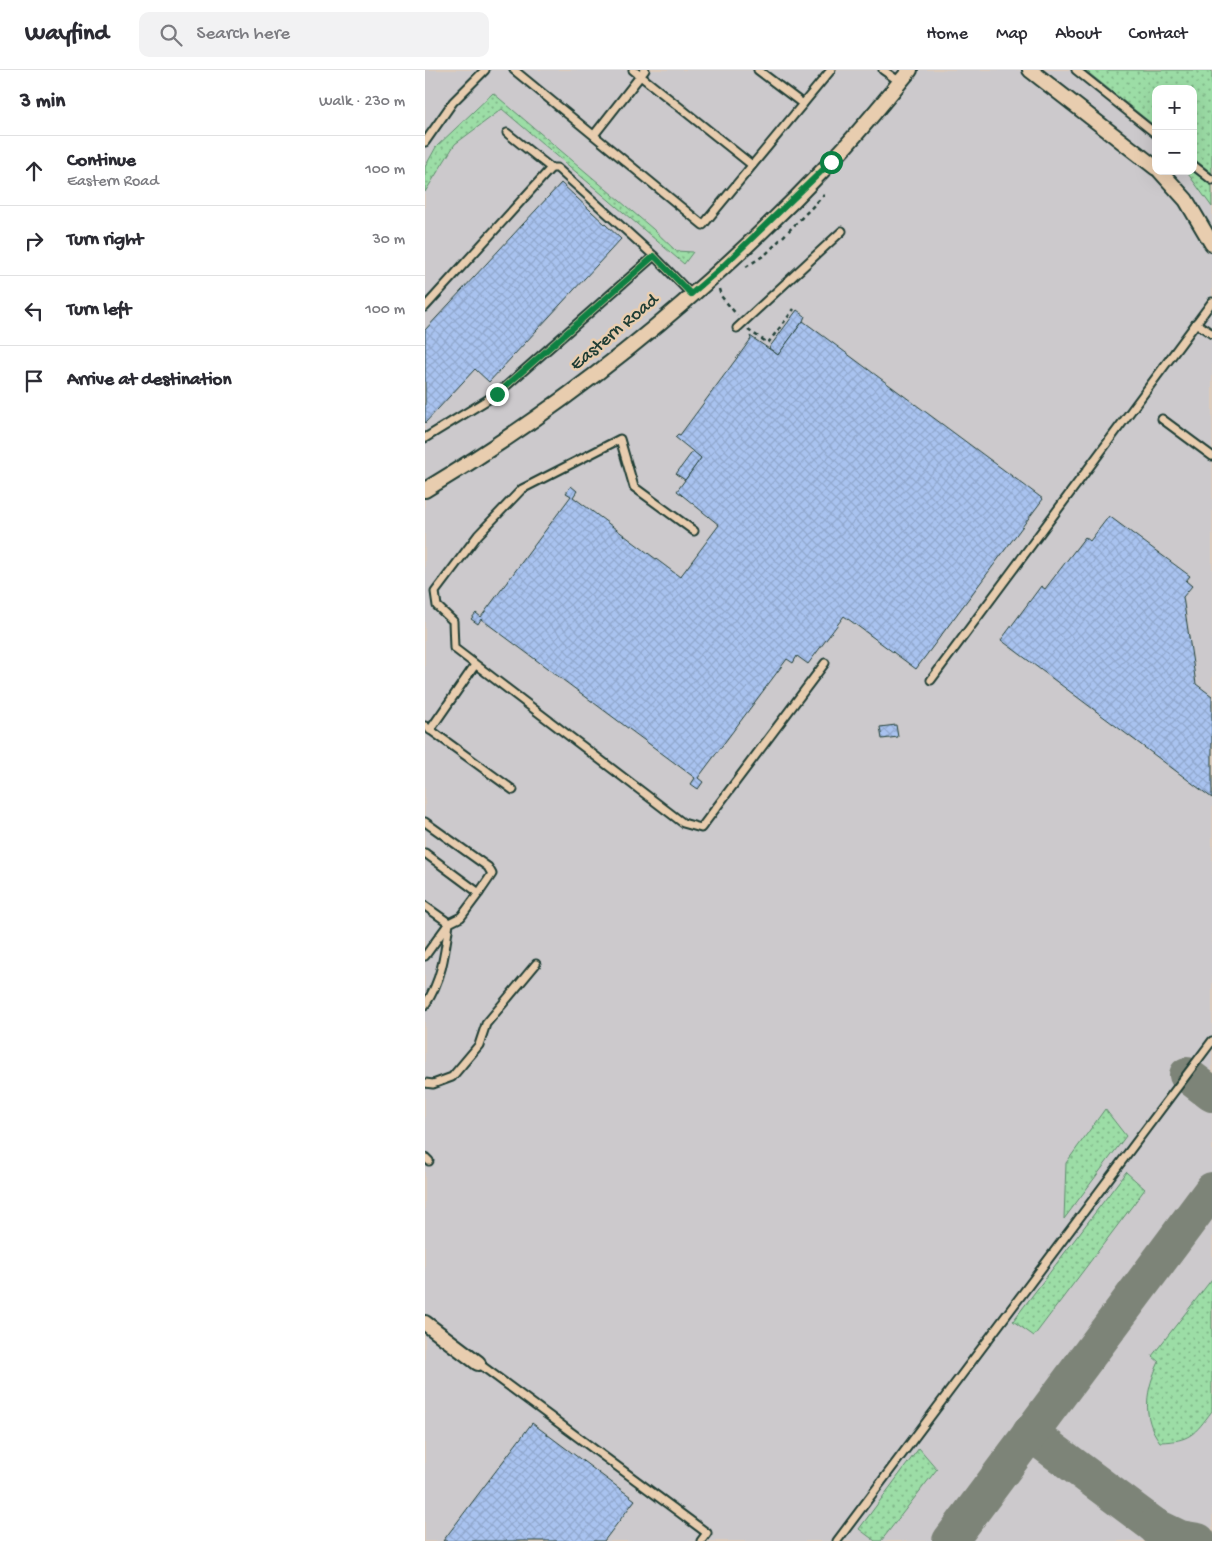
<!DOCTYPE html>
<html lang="en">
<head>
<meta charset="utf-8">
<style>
  :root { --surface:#fff; --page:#f2f2f3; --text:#2b2b33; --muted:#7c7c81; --line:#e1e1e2 }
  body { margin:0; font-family:"Gochi Hand",sans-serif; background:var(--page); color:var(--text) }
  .controls { position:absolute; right:15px; top:15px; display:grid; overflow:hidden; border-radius:10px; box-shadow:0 5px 20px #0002 }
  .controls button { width:45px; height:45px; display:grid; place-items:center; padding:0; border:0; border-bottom:1px solid var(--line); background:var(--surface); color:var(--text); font:25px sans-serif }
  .stop { position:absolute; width:15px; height:15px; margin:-11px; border:4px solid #0b8043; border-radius:50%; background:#fff }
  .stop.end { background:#0b8043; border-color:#fff; box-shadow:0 1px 5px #0008 }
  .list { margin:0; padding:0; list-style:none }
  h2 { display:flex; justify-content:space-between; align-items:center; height:65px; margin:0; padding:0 20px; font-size:21px }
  h2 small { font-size:16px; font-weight:400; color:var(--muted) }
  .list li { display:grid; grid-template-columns:32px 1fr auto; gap:15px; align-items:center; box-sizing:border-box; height:70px; padding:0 20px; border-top:1px solid var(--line) }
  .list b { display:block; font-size:19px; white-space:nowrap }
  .list p { margin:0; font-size:16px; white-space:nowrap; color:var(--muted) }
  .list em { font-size:16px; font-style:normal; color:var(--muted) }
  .icon { flex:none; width:28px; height:28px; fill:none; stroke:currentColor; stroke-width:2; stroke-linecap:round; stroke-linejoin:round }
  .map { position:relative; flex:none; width:787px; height:1471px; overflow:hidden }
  header { display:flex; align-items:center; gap:30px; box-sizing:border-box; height:70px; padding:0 25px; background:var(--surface); border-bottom:1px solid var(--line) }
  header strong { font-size:24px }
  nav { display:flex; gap:28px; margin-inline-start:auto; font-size:18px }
  .search { width:350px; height:45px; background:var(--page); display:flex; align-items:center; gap:12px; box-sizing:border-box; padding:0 18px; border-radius:10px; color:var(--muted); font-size:19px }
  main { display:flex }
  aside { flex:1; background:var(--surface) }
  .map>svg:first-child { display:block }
  .built { fill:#ccc9cc; fill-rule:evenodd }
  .grass { fill:url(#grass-dots); stroke:#5e8d6d }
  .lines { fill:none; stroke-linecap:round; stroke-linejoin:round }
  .taxiway { stroke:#7d8478; stroke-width:36 }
  .building { fill:url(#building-cross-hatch); stroke:#1f3d34 }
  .service-casing { stroke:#1f3d34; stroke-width:11 }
  .minor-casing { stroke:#1f3d34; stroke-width:18 }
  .path { stroke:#1f3d34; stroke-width:2.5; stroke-dasharray:4 4; stroke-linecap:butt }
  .service { stroke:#e8cdaf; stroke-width:7 }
  .minor { stroke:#e8cdaf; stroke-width:14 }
  .route { stroke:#0b8043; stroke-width:6 }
  .labels { text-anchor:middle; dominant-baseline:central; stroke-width:5; stroke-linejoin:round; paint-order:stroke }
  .street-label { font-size:19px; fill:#1f3d34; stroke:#e8cdaf }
</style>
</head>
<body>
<header>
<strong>Wayfind</strong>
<div class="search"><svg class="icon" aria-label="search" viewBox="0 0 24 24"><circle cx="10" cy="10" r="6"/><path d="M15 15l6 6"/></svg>Search here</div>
<nav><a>Home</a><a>Map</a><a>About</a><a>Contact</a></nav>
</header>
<main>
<aside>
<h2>3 min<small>Walk · 230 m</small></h2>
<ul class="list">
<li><svg class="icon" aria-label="ahead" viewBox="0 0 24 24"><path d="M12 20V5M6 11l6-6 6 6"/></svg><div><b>Continue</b><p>Eastern Road</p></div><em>100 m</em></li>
<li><svg class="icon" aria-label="right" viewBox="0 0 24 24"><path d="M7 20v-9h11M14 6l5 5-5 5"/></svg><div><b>Turn right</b></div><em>30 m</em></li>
<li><svg class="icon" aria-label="left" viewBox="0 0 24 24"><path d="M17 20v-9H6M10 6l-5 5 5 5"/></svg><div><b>Turn left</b></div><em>100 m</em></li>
<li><svg class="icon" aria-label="arrive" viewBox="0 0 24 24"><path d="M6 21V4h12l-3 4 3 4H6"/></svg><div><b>Arrive at destination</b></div></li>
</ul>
</aside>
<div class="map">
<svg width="787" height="1471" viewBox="0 0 787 1471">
  <defs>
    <pattern id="grass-dots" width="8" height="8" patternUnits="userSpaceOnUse" patternTransform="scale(1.25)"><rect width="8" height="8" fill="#9cdda6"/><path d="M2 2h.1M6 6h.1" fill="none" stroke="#7fb488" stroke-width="1.8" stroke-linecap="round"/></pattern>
    <pattern id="building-cross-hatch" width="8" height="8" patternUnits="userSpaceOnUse" patternTransform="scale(1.25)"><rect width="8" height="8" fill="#a9c3f0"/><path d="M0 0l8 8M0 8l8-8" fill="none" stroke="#91a8ce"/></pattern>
  </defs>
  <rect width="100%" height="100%" fill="#dbcbbc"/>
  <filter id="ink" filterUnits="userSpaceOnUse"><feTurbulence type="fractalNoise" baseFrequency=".02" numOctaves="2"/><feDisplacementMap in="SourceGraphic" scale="10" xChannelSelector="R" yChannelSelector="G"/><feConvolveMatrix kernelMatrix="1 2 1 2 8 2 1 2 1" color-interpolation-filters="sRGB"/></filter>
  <g filter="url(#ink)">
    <!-- built -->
    <path class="built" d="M0 0H787V1471H0ZM731 19H768V101H731Z"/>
    <!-- grass -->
    <g class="grass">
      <path d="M660 0H787V103L768 88V19H731V57Z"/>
      <path d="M68 23 228 159 251 181 268 182 259 194 77 39 30 74 0 122V97L11 77Z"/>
      <path d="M761 101H767L787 116V137Z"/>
      <path d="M680 1039 701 1066 639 1149 641 1093Z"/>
      <path d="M701 1102 720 1119 609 1266 588 1251Z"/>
      <path d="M787 1209V1341C769 1365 765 1371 735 1372 716 1347 721 1319 734 1292L727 1286Z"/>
      <path d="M494 1378 512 1399 456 1471H450L434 1459Z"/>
    </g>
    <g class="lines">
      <!-- taxiway -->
      <g class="taxiway">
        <path d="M762 1005 787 1024"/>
        <path d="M605 1363 730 1456 743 1471"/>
        <path d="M738 1462 730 1456 755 1468 773 1471"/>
        <path d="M525 1471 787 1120"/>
      </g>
    </g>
    <!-- building -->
    <g class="building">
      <path d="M136 113 196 169 64 312 50 299 0 353V260Z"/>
      <path d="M372 240 380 246 378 251 353 285 344 278Z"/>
      <path d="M378 251 618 429 491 599 419 546 383 594 372 586 368 593 362 589 273 708 278 712 273 719 266 714 270 708 56 549 53 554 46 549 51 543 56 547 146 426 141 423 146 416 152 421 148 427 255 507 294 455 252 421 276 388 250 367 253 364 255 365 326 269 325 266 353 285Z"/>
      <path d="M268 381 276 388 260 410 251 404Z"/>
      <path d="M684 446 765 506 761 511 767 516 758 527 771 614 787 626V728L576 570 616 516 620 519 660 467 665 471Z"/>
      <path d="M471 655 473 667 457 669 455 657Z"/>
      <path d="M107 1353 210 1430 179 1471H18Z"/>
    </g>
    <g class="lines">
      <defs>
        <g id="service">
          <path d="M89 0 278 155 406 0"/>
          <path d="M208 0 327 95"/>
          <path d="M333 0 378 34"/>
          <path d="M458 0 475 12"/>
          <path d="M651 0 731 64"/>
          <path d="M82 63 126 98"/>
          <path d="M169 65 220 0"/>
          <path d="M0 72 28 32 60 0"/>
          <path d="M768 95 787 110"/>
          <path d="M229 186 266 224"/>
          <path d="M0 237 126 98H132L229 186 72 324 0 368"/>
          <path d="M771 253 787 264"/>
          <path d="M312 258 417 161"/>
          <path d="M737 349 787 386"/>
          <path d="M269 461 209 417 195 369 97 419 53 465 10 522 12 536 28 551 29 578 258 753 276 758 400 593"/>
          <path d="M506 610 787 232"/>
          <path d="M0 656 88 720"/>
          <path d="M5 660 50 595"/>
          <path d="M0 752 63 797 67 804 54 823"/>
          <path d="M0 783 54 823 36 847 24 853 0 886"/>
          <path d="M0 836 24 853C20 883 17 910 0 935"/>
          <path d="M0 1013 8 1014 27 1007 54 975 61 954 111 894"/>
          <path d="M0 1087 4 1091"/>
          <path d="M53 1293 282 1463 276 1471"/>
          <path d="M412 1471 787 971"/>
        </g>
        <g id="minor">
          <path d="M605 0 731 98"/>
          <path d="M735 101 761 130 787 174"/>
          <path d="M0 420C149 331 286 218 406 92 434 63 459 31 485 0"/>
          <path d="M0 1253 53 1293"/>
        </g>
      </defs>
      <!-- service casing -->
      <use href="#service" class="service-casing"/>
      <!-- minor casing -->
      <use href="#minor" class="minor-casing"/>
      <!-- path -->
      <g class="path">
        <path d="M321 197 341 184 399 125"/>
        <path d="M294 219 296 226 312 245"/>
        <path d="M323 260 343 273 369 239"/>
      </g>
      <!-- service -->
      <use href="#service" class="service"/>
      <!-- minor -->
      <use href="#minor" class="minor"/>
    </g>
  </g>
  <g class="lines" filter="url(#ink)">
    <!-- route -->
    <path class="route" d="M72 324 229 186 266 224 296 198 406 92"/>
  </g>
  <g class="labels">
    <!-- street labels -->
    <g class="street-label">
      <text transform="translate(190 263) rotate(-40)">Eastern Road</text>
    </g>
  </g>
</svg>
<div class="controls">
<button>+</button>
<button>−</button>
</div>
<div class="stop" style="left:406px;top:92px"></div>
<div class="stop end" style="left:72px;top:324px"></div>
</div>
</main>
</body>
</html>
